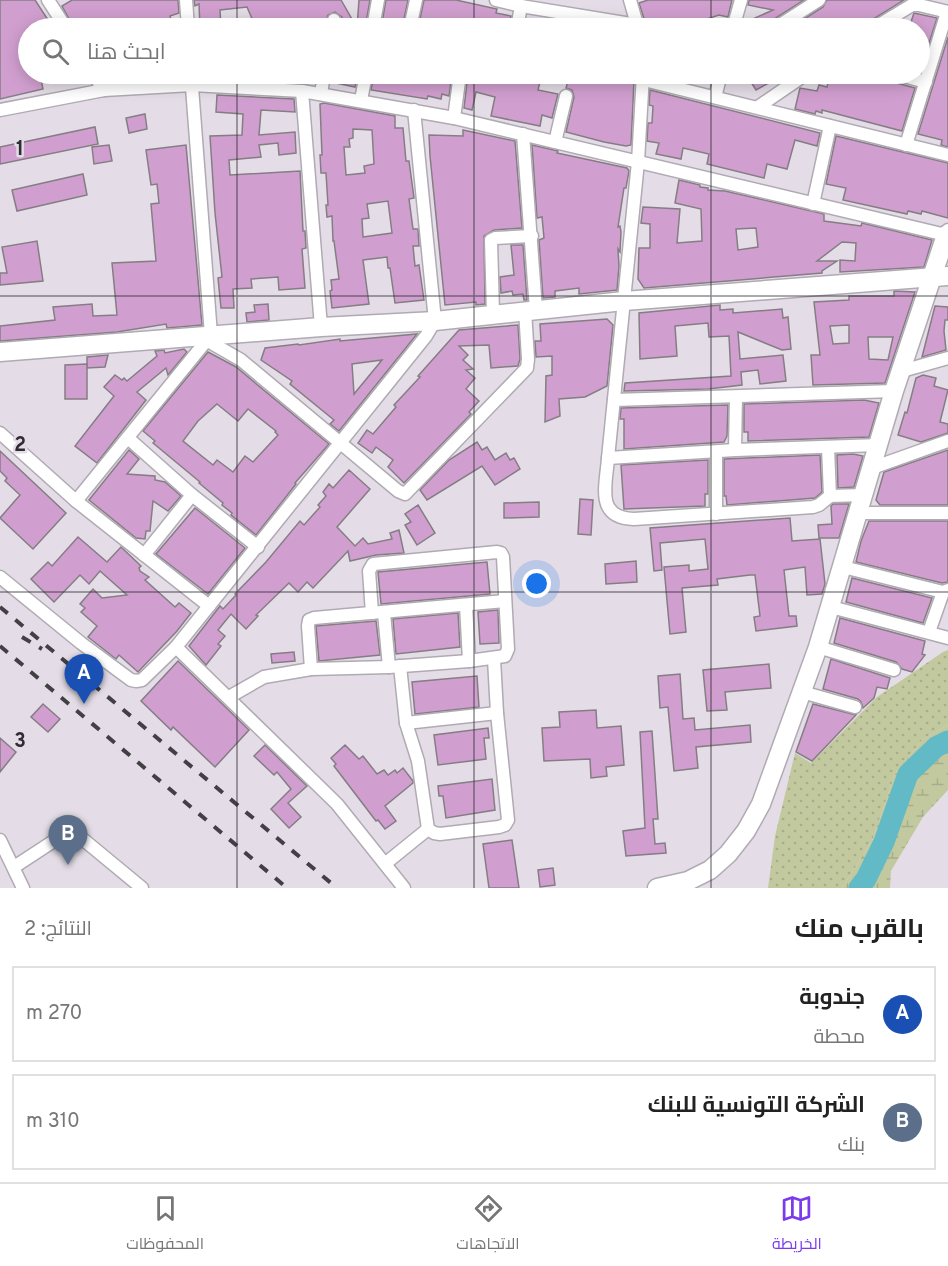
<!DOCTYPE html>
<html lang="ar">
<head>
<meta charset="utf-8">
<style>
  :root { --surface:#fff; --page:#f6f6f6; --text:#222; --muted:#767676; --line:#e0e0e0; --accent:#7c3aed }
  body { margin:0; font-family:Overpass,Cairo,sans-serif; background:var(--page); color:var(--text); direction:rtl }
  .you { position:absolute; left:537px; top:584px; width:21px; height:21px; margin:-15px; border:4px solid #fff; border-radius:50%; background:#1a73e8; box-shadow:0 0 0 9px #1a73e833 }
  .badge { display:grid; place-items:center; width:39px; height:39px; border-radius:50%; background:var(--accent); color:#fff; font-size:20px; font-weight:700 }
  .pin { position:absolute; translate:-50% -50px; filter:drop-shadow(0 2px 3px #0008) }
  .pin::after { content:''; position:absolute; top:32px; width:21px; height:18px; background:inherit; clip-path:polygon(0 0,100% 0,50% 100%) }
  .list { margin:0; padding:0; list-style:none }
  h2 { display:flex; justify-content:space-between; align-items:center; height:78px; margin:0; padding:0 24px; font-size:26px }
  h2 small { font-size:20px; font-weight:400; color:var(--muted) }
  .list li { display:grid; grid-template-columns:39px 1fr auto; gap:18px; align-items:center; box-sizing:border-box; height:96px; margin:0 12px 12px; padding:0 12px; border:2px solid var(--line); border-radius:0px }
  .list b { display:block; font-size:22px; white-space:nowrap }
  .list p { margin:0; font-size:20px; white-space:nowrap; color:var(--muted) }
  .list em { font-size:20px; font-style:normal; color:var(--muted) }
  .icon { flex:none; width:33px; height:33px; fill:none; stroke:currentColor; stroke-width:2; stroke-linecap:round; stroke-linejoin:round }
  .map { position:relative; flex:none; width:948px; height:888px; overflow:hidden; direction:ltr }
  .search { position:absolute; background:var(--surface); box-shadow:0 3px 15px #0003; left:18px; right:18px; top:18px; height:66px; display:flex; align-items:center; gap:15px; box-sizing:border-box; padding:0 21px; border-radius:33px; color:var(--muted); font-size:22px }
  .sheet { height:294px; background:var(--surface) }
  nav { display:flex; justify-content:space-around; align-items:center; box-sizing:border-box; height:84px; border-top:2px solid var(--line); background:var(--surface); font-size:16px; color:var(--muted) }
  nav a { display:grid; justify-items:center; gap:3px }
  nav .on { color:var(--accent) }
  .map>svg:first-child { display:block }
  .green { fill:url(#green-dots) }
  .wetland { fill:url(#wetland-marsh) }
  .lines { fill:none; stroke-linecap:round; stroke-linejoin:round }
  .river { stroke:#61bac5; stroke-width:21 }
  .building { fill:#d19fcf; stroke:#857d84; stroke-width:1.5; fill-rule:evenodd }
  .street-casing { stroke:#b0aab3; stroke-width:15 }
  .secondary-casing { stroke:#b0aab3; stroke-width:21 }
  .street { stroke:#fff; stroke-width:12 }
  .secondary { stroke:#fff; stroke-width:18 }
  .rail { stroke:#424044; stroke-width:4; stroke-dasharray:10 10; stroke-linecap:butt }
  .grid { fill:none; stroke:#2f2d31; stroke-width:1.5; stroke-opacity:0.55 }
  .grid-label { font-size:20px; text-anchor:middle; font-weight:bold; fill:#2f2d31; stroke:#e4dde7; stroke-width:5; stroke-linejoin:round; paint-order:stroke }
</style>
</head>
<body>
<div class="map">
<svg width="948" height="888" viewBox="0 0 948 888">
  <defs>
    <pattern id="green-dots" width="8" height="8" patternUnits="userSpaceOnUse" patternTransform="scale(1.5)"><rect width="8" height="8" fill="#c3c99f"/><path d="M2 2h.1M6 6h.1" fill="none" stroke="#a8ad89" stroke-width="1.8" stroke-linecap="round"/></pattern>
    <pattern id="wetland-marsh" width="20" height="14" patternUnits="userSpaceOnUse" patternTransform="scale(1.5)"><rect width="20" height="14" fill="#c3c99f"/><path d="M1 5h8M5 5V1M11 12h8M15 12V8" fill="none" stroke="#a8ad89"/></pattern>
  </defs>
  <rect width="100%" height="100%" fill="#e4dde7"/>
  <!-- green -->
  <path class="green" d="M948 650V725L922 740 895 774 872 841 842 888H768L775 836 795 753 811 763 877 697 943 652Z"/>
  <!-- wetland -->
  <path class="wetland" d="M948 725V790L923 817 891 871 890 888H842L872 841 895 774 922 740Z"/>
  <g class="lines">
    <!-- river -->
    <path class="river" d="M859 888 866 879 884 842 908 774 936 747 948 741"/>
  </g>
  <!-- building -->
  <g class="building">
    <path d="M0 0H35L52 26 54 25 57 28H28V74H40L43 89 0 99Z"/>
    <path d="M72 0H178L179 13 170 16 173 28H149L147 22 136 28H74L62 6Z"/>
    <path d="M194 0H341L357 28H340L342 17 335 12 328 15 324 28H256L247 7 220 10 221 28H200L199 4 195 6Z"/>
    <path d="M359 0H370L365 28H357Z"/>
    <path d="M386 0H408L402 28H381Z"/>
    <path d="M424 0H456L497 9 496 13 511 16 509 28H418Z"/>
    <path d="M648 0H732L728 17 719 15 707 19 710 28H647L639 3Z"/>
    <path d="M749 0H804L771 21 767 28H752L748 21 773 10 748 5Z"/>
    <path d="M827 0H904L870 21 863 28H790L823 7Z"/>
    <path d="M914 13 937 18 920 72V28L910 25Z"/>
    <path d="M948 37V147L941 145 942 140 918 134Z"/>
    <path d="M332 74H358L355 87 331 82Z"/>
    <path d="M374 74H452L449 96 442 94 441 99 428 96 427 99 371 90Z"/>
    <path d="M468 74H542L538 90 558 94 552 118 542 115 540 126 491 116 495 97 476 92 472 110 464 108Z"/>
    <path d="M570 74H630L629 79 634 80 631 145 626 146 604 142 566 132 574 97 572 90 566 88Z"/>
    <path d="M746 74H785L756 90Z"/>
    <path d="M830 74H882L888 75 893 82 915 88 902 131 822 110V113L816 111 815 114 795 109 800 88 817 91 819 85 827 87Z"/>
    <path d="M650 90 820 133 817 146 795 140 787 169 767 164 764 178 707 164 709 154 683 148 681 159 656 154 659 143 647 141 648 123H652L653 106 649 105Z"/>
    <path d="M217 95 294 99 295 112 261 110 259 135 295 132 296 153 279 155 278 143 259 145 261 157 229 160 230 175 300 171 303 231H305L306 248 302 249 305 288 279 290 278 277 251 279 252 288 233 289 234 308H221L218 278 222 277 215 213 210 136 242 135 243 114 216 112Z"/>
    <path d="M324 103 395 116V128H403L406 161H409L414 198 409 199 413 229H418L419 246H413L415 266 419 265 424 300 395 303 390 268H388L387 257 363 260 369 304 332 308 330 291 332 290 331 280 339 279 334 241H333L332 216 327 217 326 205H328L326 173H321L320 155H322L320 104ZM353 129 372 130 374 164 364 166 365 173 346 175 344 147H350L349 139 353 138ZM388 201 392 233 363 237 362 219 369 218 367 204Z"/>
    <path d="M145 114 147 129 129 133 126 118Z"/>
    <path d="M95 127 98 144 0 164V147Z"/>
    <path d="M463 130 515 141 522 228 494 230 484 236 485 304 476 305V302L445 305 430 156 429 135 463 136Z"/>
    <path d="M836 136 948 163V218L922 211 921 214 908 211 907 214 843 200 846 188 826 184Z"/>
    <path d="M109 145 112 161 94 164 92 147Z"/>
    <path d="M186 145 202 325 167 328 166 324 117 332 0 341V326L55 320 53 307 92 304 93 316 117 315 112 263 156 261 151 204 159 203 157 184 151 185 146 150Z"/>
    <path d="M532 145 558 151 557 153 627 168 629 171 626 188H624L618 227 620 226 621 232 620 252 618 249 619 266 617 290 579 294V288L555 291V297L543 298 539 240 544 238 542 217 537 218Z"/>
    <path d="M83 174 87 195 17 211 12 190Z"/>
    <path d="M679 180 700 185V187L708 188V190L725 191 824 214V221L861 226 862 223 932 240 924 267 840 272V260L855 261 856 243 842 242 817 261H837L822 271V273L644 288 638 279 639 248H650V224L641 223 643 207 680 209 677 243 702 241 701 209 675 203ZM756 228 758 247 738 250 736 229Z"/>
    <path d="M37 241 43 281 0 285V273H7L2 247Z"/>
    <path d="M511 245H523L527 300H524L523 294 513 295 512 291 501 293 500 277 514 275Z"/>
    <path d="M894 291 915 292 885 383 813 385 811 355H820L814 302 849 300V296H894ZM849 325V343L833 344 830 326ZM868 337H893L888 360 869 359Z"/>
    <path d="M268 304 269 320 247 322 246 313 255 312 254 305Z"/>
    <path d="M720 305V310L733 309V313L782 309 783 318 788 317 791 349 782 350 738 332 740 359 783 355 786 381 760 384 758 370 741 372 742 385 708 389 624 391 625 383 731 376 729 336 709 337 708 323 675 326 677 356 640 359 639 313Z"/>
    <path d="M935 306 948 307V320H945L944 331 946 350 922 357Z"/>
    <path d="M607 319 613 325 607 386 585 397 559 399 560 416 545 422 546 376 552 375V356L536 357 535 341H541L540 324Z"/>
    <path d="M518 325 520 359 518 366 491 368 489 345 459 346 468 355 463 360 473 369 466 370 475 378 466 389 479 401 469 412 471 414 404 483 388 467 393 460 376 447 372 453 358 443 367 430 373 434 396 407 394 405 420 377 418 376 459 330Z"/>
    <path d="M417 334 339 431 330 424 334 420 290 384 292 381 261 360 265 348 298 344 299 345 340 339V341ZM382 360 354 394 352 364Z"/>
    <path d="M184 349 187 352 168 375 166 368 137 392 146 400 97 463 75 446 114 396 104 387 115 375 122 380 124 378 127 381 157 356 155 351 164 350 165 353Z"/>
    <path d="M208 352 236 367 329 444 295 483 296 484 256 535 231 515 232 513 222 505 223 503 199 483 200 482 153 443 155 441 143 431ZM217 404 238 421 248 409 276 431 275 432 278 435 253 462 245 456 233 472 217 460 213 465 183 441 198 421Z"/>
    <path d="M108 355 105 367 87 368V357Z"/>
    <path d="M87 364V399H65V365Z"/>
    <path d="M923 375 936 378 934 386 948 390 940 422 948 424V433L921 442 898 435 905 412 907 413 916 378Z"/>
    <path d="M864 400 879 403 869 437 748 441V432H744V404Z"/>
    <path d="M728 405 727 436 724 442 624 449V419H620L621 408Z"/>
    <path d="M477 442 482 450 487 447 495 460 506 453 510 460 514 458 520 469 495 485 482 466 427 500 420 490 449 460Z"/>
    <path d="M129 450 139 459 127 474 155 476V480L165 482 181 496 168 511 153 501 150 531H146L145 539 136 538 89 500Z"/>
    <path d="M948 450V505H880L876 500 884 472Z"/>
    <path d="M0 451 66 513 33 549 0 518 20 495 5 481 7 478 0 471Z"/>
    <path d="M853 454 863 456 854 487 838 488 837 455Z"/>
    <path d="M820 455 822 492 815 498 727 505 726 496H724V459Z"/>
    <path d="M708 460V494H705V506L624 509 621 465Z"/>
    <path d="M349 470 370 489 337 527 355 546 363 538 368 544 392 539 390 533 399 530 404 553 376 555 350 561 348 551 313 588 307 582 298 592 289 583 256 615 258 616 246 629 231 614 218 630 225 636 218 644 221 646 206 665 189 646 220 606 223 609 236 595 235 594 266 562 300 521 304 525 320 507 318 505 326 496 323 492 329 484 333 488Z"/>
    <path d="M580 499 593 500 591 535 578 534Z"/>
    <path d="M539 502V517L504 518V503Z"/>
    <path d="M833 504H849L839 538H819L818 525 832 524 831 506Z"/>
    <path d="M418 505 435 533 417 545 405 525 411 522 405 514Z"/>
    <path d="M195 508 245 548 208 594 156 554Z"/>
    <path d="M790 518 792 541 820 539 825 584 822 594 807 595 805 567 784 570 789 616H796L797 626 756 631 754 617 760 616 755 575H750L717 579 718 585 682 588 686 632 670 634 664 567 689 565V571L708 569 705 539 660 543 662 570 654 571 650 528Z"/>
    <path d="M869 521H948V582L942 583 856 562 861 541Z"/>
    <path d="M78 537 107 562 121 547 141 566 139 568 140 571 149 577 145 580 175 607 179 603 191 613 177 631 138 672 119 655 116 659 88 637 97 626 81 612 85 608 80 604 93 589 102 598 127 595 100 571 89 584 80 575 54 602 31 579 48 562 52 566Z"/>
    <path d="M636 561 637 582 606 584 605 564Z"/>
    <path d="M487 562 490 594 381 604 378 572Z"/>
    <path d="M852 578 932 598 923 623 846 602Z"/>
    <path d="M498 610 499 643 480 644 478 612Z"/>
    <path d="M458 613 460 647 396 654 393 619Z"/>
    <path d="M840 618 925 641 922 654 925 655 912 672 902 669 896 662 834 643Z"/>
    <path d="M376 621 380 655 319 661 316 626Z"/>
    <path d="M294 652 295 661 272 663 271 654Z"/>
    <path d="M831 659 890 678 887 689 877 687 874 698 863 708 861 702 858 699 823 689Z"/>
    <path d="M178 661 249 730 215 767 173 727 171 730 141 701Z"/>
    <path d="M769 664 771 688 725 692 727 710 707 711 703 670Z"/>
    <path d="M680 674 683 719 694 718 695 730 750 725 751 742 696 747 698 768 674 771 668 707 660 708 658 676Z"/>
    <path d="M477 676 479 707 415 714 412 682Z"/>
    <path d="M43 704 60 719 48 732 31 717Z"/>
    <path d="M813 704 856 715 812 761 796 752Z"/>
    <path d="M596 710 597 728 621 726 624 765 606 767 607 776 591 778 590 759 544 761 542 728 560 727 559 712Z"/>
    <path d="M488 728 489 738H484L486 759 438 765 434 735Z"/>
    <path d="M652 731 658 819H653L655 844 665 843 666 853 626 856 623 831 645 828 640 732Z"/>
    <path d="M0 738 16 752 0 772Z"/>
    <path d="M265 745 307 786 288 803 301 817 289 828 271 809 291 789 277 772 274 775 254 756Z"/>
    <path d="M345 745 359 759 363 756 377 774 384 770 388 775 395 770 397 773 403 768 413 781V783L385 806 396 821 385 829 378 820 376 821 334 766 336 764 331 758Z"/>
    <path d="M492 779 495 810 446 818 443 796H439L438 786Z"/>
    <path d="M512 840 519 888H489L483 844Z"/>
    <path d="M553 868 555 885 540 887 538 870Z"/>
  </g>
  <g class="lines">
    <defs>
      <g id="street">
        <path d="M48 0 66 28"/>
        <path d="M186 0 188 28"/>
        <path d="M496 0 521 6 637 25"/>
        <path d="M630 0 638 28"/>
        <path d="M332 28 334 20"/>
        <path d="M373 28 378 0"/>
        <path d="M410 28 416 0"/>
        <path d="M517 28 521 6"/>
        <path d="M733 28 741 0"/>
        <path d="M775 28 819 0"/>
        <path d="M874 28 912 5H919L948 12"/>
        <path d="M93 74 104 90"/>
        <path d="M643 74 638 162 608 458C606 486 595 518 634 519L813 507 819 505 830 496 864 495"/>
        <path d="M896 74 926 82"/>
        <path d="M644 80 948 155"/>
        <path d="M302 91 321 327"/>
        <path d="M321 94 324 74"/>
        <path d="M715 97 721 74"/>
        <path d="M361 100 366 74"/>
        <path d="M758 107 806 74"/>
        <path d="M0 110 104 90 192 85 302 91 454 118 946 235 948 230"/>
        <path d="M454 118 460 74"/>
        <path d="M523 134 536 310"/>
        <path d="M555 142 566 96"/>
        <path d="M906 145 947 12"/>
        <path d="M813 204 830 126"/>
        <path d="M493 313 491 240 495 238 532 236"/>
        <path d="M208 341 241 360 398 491 405 494 527 368 528 359 525 310"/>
        <path d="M902 371 948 358"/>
        <path d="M614 400 894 391"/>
        <path d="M0 433 76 501 209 606"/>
        <path d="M128 438 192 495 258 547"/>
        <path d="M828 447 830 496"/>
        <path d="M735 450 736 397"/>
        <path d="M716 452V514"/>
        <path d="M608 458 735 450 879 445"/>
        <path d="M872 468 948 441"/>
        <path d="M76 501 211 335 191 74"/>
        <path d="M859 513H948"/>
        <path d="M144 555 192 495"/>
        <path d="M843 567 943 592"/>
        <path d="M0 577 81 643 131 680 136 681 142 680 176 647 426 336 435 321 414 110"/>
        <path d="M466 605 469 661"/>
        <path d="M831 607 948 638"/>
        <path d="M384 613 389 667"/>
        <path d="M929 632 943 592 948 590"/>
        <path d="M176 647 337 804 404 888"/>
        <path d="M818 647 894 670"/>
        <path d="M400 666 406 723 418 761 428 829 434 833 440 834 499 827 505 825 508 820 497 713 494 659"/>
        <path d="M311 669 308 626 309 620 314 618 505 601"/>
        <path d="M802 692 855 707"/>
        <path d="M229 697 264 677 311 669 389 667 469 661 505 656 508 649 503 557 501 553 497 552 373 564 369 571 372 613"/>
        <path d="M406 723 497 713"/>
        <path d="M0 840 23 888"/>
        <path d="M386 863 428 829"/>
        <path d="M14 867 69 831H73L142 888"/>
      </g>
      <g id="secondary">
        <path d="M0 352 321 327 435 321 624 301 948 276"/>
        <path d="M657 888 688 881 710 870 728 854 746 831 761 804 818 647 894 391 946 235 948 236"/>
      </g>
    </defs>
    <!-- street casing -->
    <use href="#street" class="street-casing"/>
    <!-- secondary casing -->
    <use href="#secondary" class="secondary-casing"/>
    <!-- street -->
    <use href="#street" class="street"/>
    <!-- secondary -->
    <use href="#secondary" class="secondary"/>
    <!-- rail -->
    <g class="rail">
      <path d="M0 607 337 888"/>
      <path d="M22 637 42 649"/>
      <path d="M0 646 287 888"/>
    </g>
  </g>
  <!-- grid -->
  <path class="grid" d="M237 0V28M474 0V28M711 0V28M237 74V888M474 74V888M711 74V888M0 296H948M0 592H948"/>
  <g class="grid-label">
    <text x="20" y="155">1</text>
    <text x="20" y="451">2</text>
    <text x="20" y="747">3</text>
  </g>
</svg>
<div class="you"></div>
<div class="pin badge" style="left:84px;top:704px;background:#1a4fb4">A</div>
<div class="pin badge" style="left:68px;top:865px;background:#5c6f8a">B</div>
<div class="search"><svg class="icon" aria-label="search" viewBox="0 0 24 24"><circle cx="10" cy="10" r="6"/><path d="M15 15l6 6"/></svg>ابحث هنا</div>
</div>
<section class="sheet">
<h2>بالقرب منك<small>النتائج: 2</small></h2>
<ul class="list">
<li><span class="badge" style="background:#1a4fb4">A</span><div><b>جندوبة</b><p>محطة</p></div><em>270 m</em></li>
<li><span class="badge" style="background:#5c6f8a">B</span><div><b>الشركة التونسية للبنك</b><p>بنك</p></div><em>310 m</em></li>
</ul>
</section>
<nav>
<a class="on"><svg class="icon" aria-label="map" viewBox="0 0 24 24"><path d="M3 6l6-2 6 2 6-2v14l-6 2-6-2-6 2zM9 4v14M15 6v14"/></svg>الخريطة</a>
<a><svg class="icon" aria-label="directions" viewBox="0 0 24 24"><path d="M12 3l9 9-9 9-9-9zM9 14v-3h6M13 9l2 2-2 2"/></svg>الاتجاهات</a>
<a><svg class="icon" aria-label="saved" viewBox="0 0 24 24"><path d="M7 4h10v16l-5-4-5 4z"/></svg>المحفوظات</a>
</nav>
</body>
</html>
